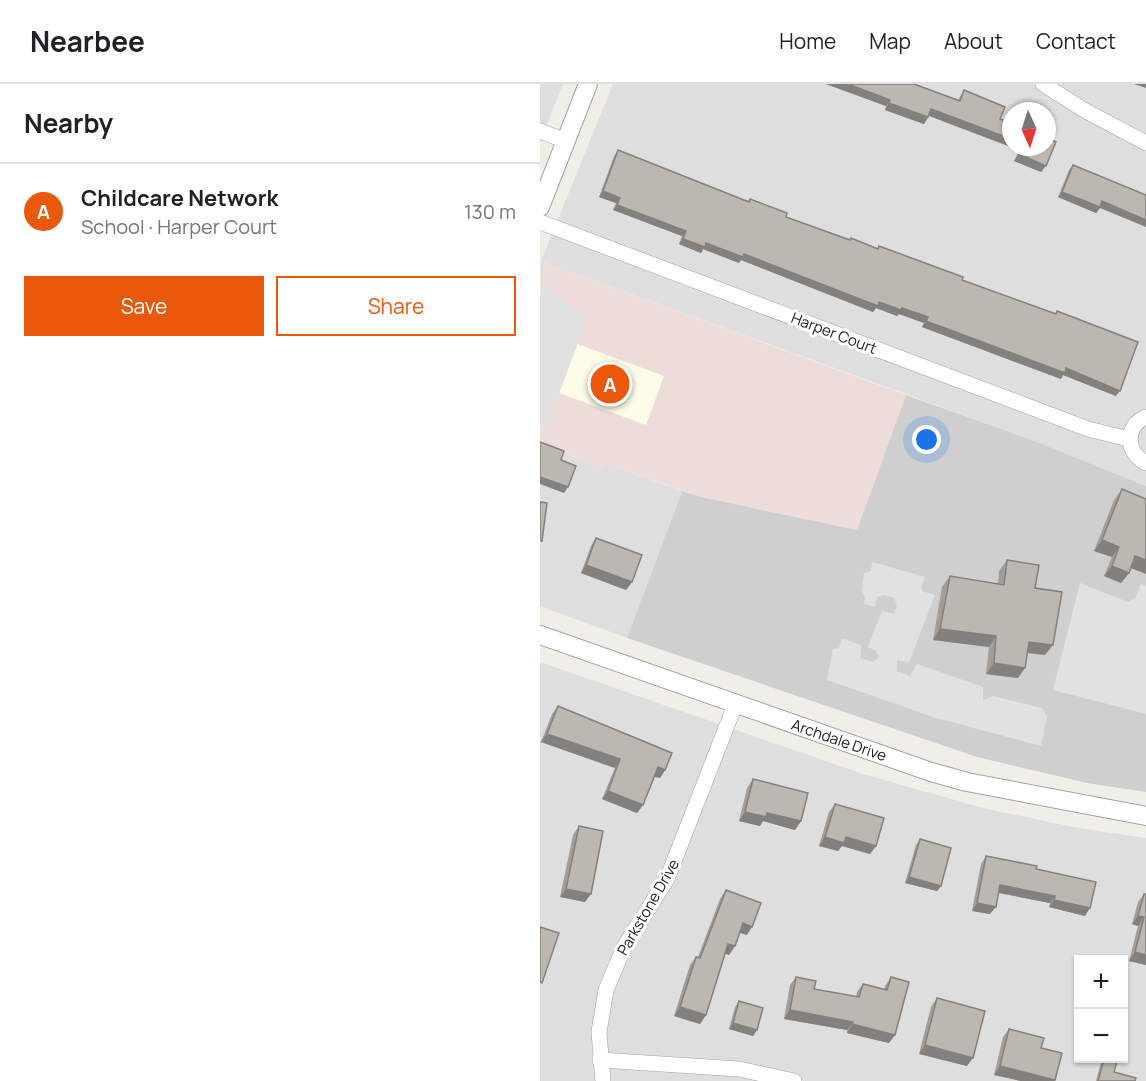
<!DOCTYPE html>
<html lang="en">
<head>
<meta charset="utf-8">
<style>
  :root { --surface:#fff; --page:#f2f2f2; --text:#202124; --muted:#757577; --line:#e0e0e0; --accent:#ea580c }
  body { margin:0; font-family:Manrope,sans-serif; background:var(--page); color:var(--text) }
  .controls { position:absolute; right:18px; bottom:18px; display:grid; overflow:hidden; border-radius:0px; box-shadow:0 2px 4px #0004 }
  .controls button { width:54px; height:54px; display:grid; place-items:center; padding:0; border:0; border-bottom:2px solid var(--line); background:var(--surface); color:var(--text); font:30px sans-serif }
  .compass { position:absolute; left:462px; top:18px; width:54px; height:54px; border-radius:50%; background:var(--surface); box-shadow:0 2px 4px #0004; rotate:177deg }
  .you { position:absolute; left:387px; top:356px; width:21px; height:21px; margin:-15px; border:4px solid #fff; border-radius:50%; background:#1a73e8; box-shadow:0 0 0 9px #1a73e833 }
  .badge { display:grid; place-items:center; width:39px; height:39px; border-radius:50%; background:var(--accent); color:#fff; font-size:20px; font-weight:700 }
  .pin { position:absolute; translate:-50% -50%; border:3px solid #fff; box-shadow:0 2px 6px #0006 }
  .list { margin:0; padding:0; list-style:none }
  h2 { display:flex; justify-content:space-between; align-items:center; height:78px; margin:0; padding:0 24px; font-size:26px }
  h2 small { font-size:20px; font-weight:400; color:var(--muted) }
  .list li { display:grid; grid-template-columns:39px 1fr auto; gap:18px; align-items:center; box-sizing:border-box; height:96px; padding:0 24px; border-top:2px solid var(--line) }
  .list b { display:block; font-size:22px; white-space:nowrap }
  .list p { margin:0; font-size:20px; white-space:nowrap; color:var(--muted) }
  .list em { font-size:20px; font-style:normal; color:var(--muted) }
  .actions { display:flex; gap:12px; padding:18px 24px }
  .actions a { flex:1; padding:14px 0; border:2px solid var(--accent); border-radius:0px; text-align:center; font-size:21px; color:var(--accent) }
  .actions .main { background:var(--accent); color:#fff }
  .map { position:relative; flex:none; width:606px; height:997px; overflow:hidden }
  header { display:flex; align-items:center; gap:36px; box-sizing:border-box; height:84px; padding:0 30px; background:var(--surface); border-bottom:2px solid var(--line) }
  header strong { font-size:28px }
  nav { display:flex; gap:33px; margin-inline-start:auto; font-size:21px }
  main { display:flex }
  aside { flex:1; background:var(--surface) }
  .map>svg:first-child { display:block }
  .residential { fill:#dfdede; fill-rule:evenodd }
  .commercial { fill:#eedcdb }
  .education { fill:#fcfce7 }
  .religious { fill:#cfcfcf }
  .parking { fill:#e1e1e1 }
  .lines { fill:none; stroke-linecap:round; stroke-linejoin:round }
  .minor-casing { stroke:#a2a2a2; stroke-width:16 }
  .tertiary-casing { stroke:#a2a2a2; stroke-width:20 }
  .minor { stroke:#fff; stroke-width:15 }
  .tertiary { stroke:#fff; stroke-width:18 }
  .wall { fill:#a39d99 }
  .shaded-wall { fill:#84807d }
  .building { fill:#bdb7b2; stroke:#84807d; stroke-width:1.5 }
  .labels { text-anchor:middle; dominant-baseline:central; stroke-width:6; stroke-linejoin:round; paint-order:stroke }
  .street-label { font-size:15px; fill:#212121; stroke:#fff }
</style>
</head>
<body>
<header>
<strong>Nearbee</strong>
<nav><a>Home</a><a>Map</a><a>About</a><a>Contact</a></nav>
</header>
<main>
<aside>
<h2>Nearby<small></small></h2>
<ul class="list">
<li><span class="badge">A</span><div><b>Childcare Network</b><p>School · Harper Court</p></div><em>130 m</em></li>
</ul>
<div class="actions"><a class="main">Save</a><a>Share</a></div>
</aside>
<div class="map">
<svg width="606" height="997" viewBox="0 0 606 997">
  <rect width="100%" height="100%" fill="#f0eee9"/>
  <!-- residential -->
  <g class="residential">
    <path d="M0 0H23L0 58Z"/>
    <path d="M73 0H606V402L492 356 1 177ZM471 27H507V63H471Z"/>
    <path d="M0 360 64 385 66 380 142 407 87 554 0 522Z"/>
    <path d="M0 578 323 690 447 725 538 744 606 754V997H0ZM538 876H584V974H538Z"/>
  </g>
  <!-- commercial -->
  <path class="commercial" d="M1 177 366 311 317 446 161 413 66 380 64 385 0 360Z"/>
  <!-- education -->
  <path class="education" d="M35 259 124 292 106 341 16 308Z"/>
  <!-- religious -->
  <path class="religious" d="M366 311 492 356 606 402V708L547 699 437 673 87 554 142 407 161 413 317 446Z"/>
  <!-- parking -->
  <g class="parking">
    <path d="M5 199 46 237 8 340 0 337V212Z"/>
    <path d="M332 478 385 493 381 503 382 507 395 511 369 579 357 576V587L370 592 377 580 443 603V616L453 612 502 624 507 633 501 662 393 633 287 596 293 565 299 564 302 554 321 561 320 574 333 578 339 573 336 567 328 563 342 527 354 530 357 521 354 514 343 511 337 513 335 523 324 520 325 513 322 507 324 489 331 487Z"/>
    <path d="M540 499 588 518 595 514 601 500 606 502V630L513 606Z"/>
  </g>
  <g class="lines">
    <defs>
      <g id="minor">
        <path d="M503 0 544 26 606 59"/>
        <path d="M0 47 26 57"/>
        <path d="M0 138 548 345 589 355"/>
        <path d="M606 333C584 342 586 369 606 379"/>
        <path d="M60 976 199 985 254 997"/>
        <path d="M63 997 59 948 66 906 84 863 127 795 195 621"/>
      </g>
      <g id="tertiary">
        <path d="M0 123 48 0"/>
        <path d="M0 551 391 688 427 698 606 732"/>
      </g>
    </defs>
    <!-- minor casing -->
    <use href="#minor" class="minor-casing"/>
    <!-- tertiary casing -->
    <use href="#tertiary" class="tertiary-casing"/>
    <!-- minor -->
    <use href="#minor" class="minor"/>
    <!-- tertiary -->
    <use href="#tertiary" class="tertiary"/>
  </g>
  <!-- wall -->
  <g class="wall">
    <path d="M286 0 418 16 424 6 460 35 471 39V63L389 32 384 40 345 26 346 22Z"/>
    <path d="M471 63H507L501 88 474 77 479 66Z"/>
    <path d="M78 66 208 117 210 115 246 133 309 156 311 154 337 164 339 162 422 196 516 230 517 227 576 312 523 291 521 295 382 243 384 239 359 230 357 232 336 224 333 228 201 176 199 179 163 165 161 169 139 160 142 152 73 126 76 119 59 113 74 72Z"/>
    <path d="M533 81 560 124 556 129 518 113 529 86Z"/>
    <path d="M582 405 591 484 589 489 581 499 564 492 572 473 554 467 574 416Z"/>
    <path d="M56 454 92 498 86 506 41 489 51 462Z"/>
    <path d="M467 476 495 504 505 571 487 569 478 594 446 590 449 563 393 556 402 503 410 492 458 500 459 487Z"/>
    <path d="M18 622 125 686 120 694 115 693 103 721 97 729 62 715 75 684 1 658 12 630Z"/>
    <path d="M213 695 261 737 255 746 223 737 220 742 199 737 207 704Z"/>
    <path d="M295 720 336 762 330 770 302 762 298 767 279 762 289 728Z"/>
    <path d="M39 742 45 818 20 813 33 751Z"/>
    <path d="M380 755 401 802 397 807 365 799 376 761Z"/>
    <path d="M446 772 496 785 545 832 509 823 510 819 458 809 450 830 432 827 441 780Z"/>
    <path d="M186 806 207 851 200 849 189 871 185 869 166 931 160 940 134 932 150 881 156 873H158L180 815Z"/>
    <path d="M604 810H606V881L589 877 598 842 592 840 598 818Z"/>
    <path d="M256 893 274 905 316 913 317 908 323 900 344 905 345 902 351 893 349 959 307 949V946L244 935 250 901Z"/>
    <path d="M397 914 427 982 379 970 391 923Z"/>
    <path d="M199 917 213 952 189 945 195 923Z"/>
    <path d="M469 945 501 964 515 996 514 997H481L454 991 463 953Z"/>
    <path d="M564 975H570L574 988 595 997H556L561 979Z"/>
  </g>
  <!-- shaded-wall -->
  <g class="shaded-wall">
    <path d="M286 0H308L350 16 346 22Z"/>
    <path d="M594 0H606V4Z"/>
    <path d="M349 19 388 33 384 40 345 26Z"/>
    <path d="M391 25 471 55V63L387 31Z"/>
    <path d="M471 63H481L479 66Z"/>
    <path d="M479 70 506 82 501 88 474 77Z"/>
    <path d="M63 107 80 114 76 119 59 113Z"/>
    <path d="M522 108 562 117 606 136V143L560 124 556 129 518 113Z"/>
    <path d="M77 121 146 147 142 152 73 126Z"/>
    <path d="M143 155 166 159 204 170 339 218 362 224 388 233 384 239 359 230 357 232 336 224 333 228 201 176 199 179 163 165 161 169 139 160Z"/>
    <path d="M386 237 526 284 580 307 576 312 523 291 521 295 382 243Z"/>
    <path d="M0 393 28 403 24 409 0 400Z"/>
    <path d="M562 456 579 463 572 473 554 467Z"/>
    <path d="M595 472 606 476V490L588 483Z"/>
    <path d="M46 481 92 498 86 506 41 489Z"/>
    <path d="M572 482 589 489 581 499 564 492Z"/>
    <path d="M400 545 456 552 449 563 393 556Z"/>
    <path d="M489 558 513 561 505 571 481 568Z"/>
    <path d="M454 579 485 584 478 594 446 590Z"/>
    <path d="M7 650 80 675 75 684 1 658Z"/>
    <path d="M118 683 125 686 120 694 113 692Z"/>
    <path d="M68 707 103 721 97 729 62 715Z"/>
    <path d="M205 728 227 729 261 737 255 746 223 737 220 742 199 737Z"/>
    <path d="M285 753H306L336 762 330 770 302 762 298 767 279 762Z"/>
    <path d="M369 793 401 802 397 807 365 799Z"/>
    <path d="M460 801 515 812 510 819 455 808Z"/>
    <path d="M26 805 51 810 45 818 20 813Z"/>
    <path d="M514 816 550 824 545 832 509 823Z"/>
    <path d="M437 819 456 823 450 830 432 827Z"/>
    <path d="M598 832 604 833 598 842 592 840Z"/>
    <path d="M203 839 212 843 207 851 197 848Z"/>
    <path d="M188 860 195 862 189 871 182 868Z"/>
    <path d="M595 868 606 871V881L589 877Z"/>
    <path d="M140 923 166 931 160 940 134 932Z"/>
    <path d="M250 926 313 938 307 946 244 935Z"/>
    <path d="M193 939 217 946 213 952 189 945Z"/>
    <path d="M312 940 355 951 349 959 307 949Z"/>
    <path d="M385 961 433 974 427 982 379 970Z"/>
    <path d="M460 982 515 996 514 997H481L454 991Z"/>
  </g>
  <!-- building -->
  <g class="building">
    <path d="M308 0H374L420 17 424 6 465 23 460 35 471 39V55L391 25 388 33 349 19 350 16Z"/>
    <path d="M507 54 516 58 506 82 479 70 482 63H507Z"/>
    <path d="M78 66 209 118 210 115 247 129 246 133 310 156 311 154 338 165 339 162 423 193 422 196 516 230 517 227 598 258 580 307 526 284 525 289 386 237 388 233 362 224 361 226 339 218 338 222 204 170 203 173 166 159 165 163 143 155 146 147 77 121 80 114 63 107Z"/>
    <path d="M533 81 606 111V136L562 117 560 123 522 108Z"/>
    <path d="M0 358 24 367 21 376 36 382 28 403 0 393Z"/>
    <path d="M582 405 606 415V476L595 472 589 489 572 482 579 463 562 456Z"/>
    <path d="M0 418 7 419 2 457H0Z"/>
    <path d="M56 454 102 471 92 498 46 481Z"/>
    <path d="M467 476 499 481 495 504 522 508 513 561 489 558 485 584 454 579 456 552 400 545 410 492 464 501Z"/>
    <path d="M18 622 132 669 125 686 118 683 103 721 68 707 80 675 7 650Z"/>
    <path d="M213 695 268 709 261 737 227 729 226 733 205 728Z"/>
    <path d="M295 720 344 734 336 762 306 753 304 759 285 753Z"/>
    <path d="M39 742 63 747 51 810 26 805Z"/>
    <path d="M380 755 411 764 401 802 369 793Z"/>
    <path d="M446 772 497 782 496 785 556 798 550 824 514 816 515 812 460 801 456 823 437 819Z"/>
    <path d="M186 806 221 819 212 843 203 839 195 862 188 860 166 931 140 923 156 873 160 874Z"/>
    <path d="M604 810H606V871L595 868 604 833 598 832Z"/>
    <path d="M0 843 19 849 2 899 0 898Z"/>
    <path d="M256 893 276 897 274 905 319 913 323 900 347 906 351 893 369 898 355 951 312 940 313 938 250 926Z"/>
    <path d="M397 914 445 927 433 974 385 961Z"/>
    <path d="M199 917 223 924 217 946 193 939Z"/>
    <path d="M469 945 504 954 501 964 522 969 515 996 460 982Z"/>
    <path d="M564 975H570L577 977 574 988 596 994 595 997H558Z"/>
  </g>
  <g class="labels">
    <!-- street labels -->
    <g class="street-label">
      <text transform="translate(294 249) rotate(21)">Harper Court</text>
      <text transform="translate(299 656) rotate(19)">Archdale Drive</text>
      <text transform="translate(108 823) rotate(-60)">Parkstone Drive</text>
    </g>
  </g>
</svg>
<div class="controls">
<button>+</button>
<button>−</button>
</div>
<svg class="compass" viewBox="-18 -18 36 36"><path d="M0-13l5 13h-10z" fill="#e53935"/><path d="M0 13l5-13h-10z" fill="#757577"/></svg>
<div class="you"></div>
<div class="pin badge" style="left:70px;top:300px">A</div>
</div>
</main>
</body>
</html>
